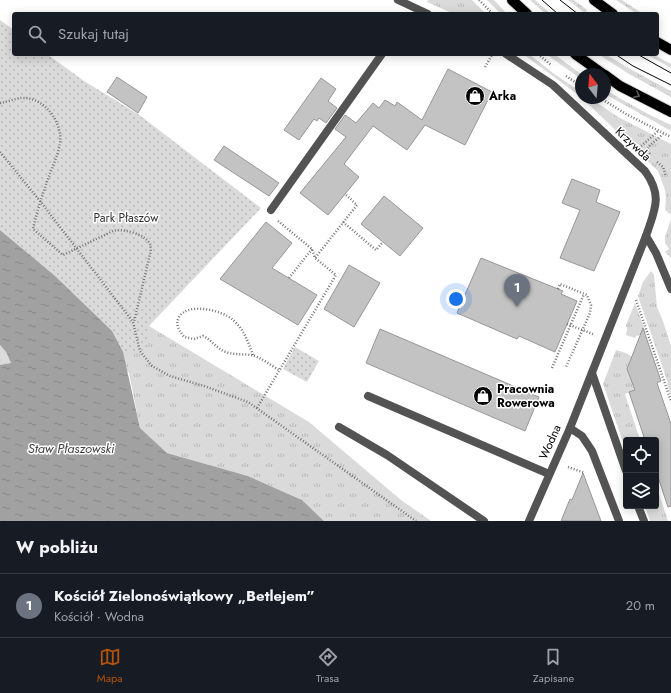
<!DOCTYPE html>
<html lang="pl">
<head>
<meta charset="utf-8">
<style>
  :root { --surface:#171b24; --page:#20242c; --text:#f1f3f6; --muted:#9ea1a6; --line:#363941; --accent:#b45309 }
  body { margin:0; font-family:Jost,sans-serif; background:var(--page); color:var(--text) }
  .controls { position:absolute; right:12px; bottom:12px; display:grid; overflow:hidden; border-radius:4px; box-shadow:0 2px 10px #0003 }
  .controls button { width:36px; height:36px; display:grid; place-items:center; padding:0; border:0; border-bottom:1px solid var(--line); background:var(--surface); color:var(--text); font:20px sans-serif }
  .compass { position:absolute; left:575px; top:68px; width:36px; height:36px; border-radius:50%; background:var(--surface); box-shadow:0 2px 10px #0003; rotate:344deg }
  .you { position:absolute; left:456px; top:299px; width:14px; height:14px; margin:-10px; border:3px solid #fff; border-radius:50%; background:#1a73e8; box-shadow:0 0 0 6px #1a73e833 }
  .badge { display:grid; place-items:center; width:26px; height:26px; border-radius:50%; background:var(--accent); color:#fff; font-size:13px; font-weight:700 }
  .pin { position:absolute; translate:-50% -33px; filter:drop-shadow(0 1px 2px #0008) }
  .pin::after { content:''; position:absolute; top:21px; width:14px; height:12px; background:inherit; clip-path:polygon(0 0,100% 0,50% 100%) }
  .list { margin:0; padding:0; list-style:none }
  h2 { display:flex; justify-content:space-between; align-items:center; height:52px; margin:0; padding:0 16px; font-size:17px }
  h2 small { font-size:13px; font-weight:400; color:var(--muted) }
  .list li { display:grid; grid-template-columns:26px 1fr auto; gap:12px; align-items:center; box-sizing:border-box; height:64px; padding:0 16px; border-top:1px solid var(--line) }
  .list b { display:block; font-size:15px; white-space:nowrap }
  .list p { margin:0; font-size:13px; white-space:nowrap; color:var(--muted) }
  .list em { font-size:13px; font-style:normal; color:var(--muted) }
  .icon { flex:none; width:22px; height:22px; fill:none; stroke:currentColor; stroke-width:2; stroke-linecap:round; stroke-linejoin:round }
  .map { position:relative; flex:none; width:671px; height:521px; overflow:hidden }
  .search { position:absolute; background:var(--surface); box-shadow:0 2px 10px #0003; left:12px; right:12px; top:12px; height:44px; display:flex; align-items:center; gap:10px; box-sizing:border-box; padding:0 14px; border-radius:4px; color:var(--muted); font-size:15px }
  .sheet { height:116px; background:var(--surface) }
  nav { display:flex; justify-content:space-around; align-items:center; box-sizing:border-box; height:56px; border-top:1px solid var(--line); background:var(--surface); font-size:11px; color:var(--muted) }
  nav a { display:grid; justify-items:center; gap:2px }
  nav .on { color:var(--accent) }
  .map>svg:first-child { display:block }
  .grass { fill:url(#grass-tufts) }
  .park { fill:url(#park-dots) }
  .water { fill:url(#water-ripples) }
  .building { fill:#c3c3c3; stroke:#979797 }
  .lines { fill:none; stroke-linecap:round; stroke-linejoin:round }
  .primary-casing { stroke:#dbdbdb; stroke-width:12 }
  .path { stroke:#757575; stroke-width:2.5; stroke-dasharray:1 2; stroke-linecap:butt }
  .lane { stroke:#535353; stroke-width:8 }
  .street { stroke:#535353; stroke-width:8 }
  .primary { stroke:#000; stroke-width:10 }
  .tram { stroke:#000; stroke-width:1 }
  .oneway { stroke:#595959 }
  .labels { text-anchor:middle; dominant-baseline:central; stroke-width:3; stroke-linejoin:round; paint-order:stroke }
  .poi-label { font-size:12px; font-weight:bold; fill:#000; stroke:#fff; text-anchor:start }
  .street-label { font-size:12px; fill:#000; stroke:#fff }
  .park-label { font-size:12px; fill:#313131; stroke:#fff }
  .water-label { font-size:13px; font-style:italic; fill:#424242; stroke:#fff }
</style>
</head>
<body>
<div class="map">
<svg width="671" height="521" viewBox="0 0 671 521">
  <defs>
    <pattern id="grass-tufts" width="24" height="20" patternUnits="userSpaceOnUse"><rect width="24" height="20" fill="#dadada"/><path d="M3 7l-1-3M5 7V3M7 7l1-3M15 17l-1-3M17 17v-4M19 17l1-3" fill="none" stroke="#b9b9b9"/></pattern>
    <pattern id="park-dots" width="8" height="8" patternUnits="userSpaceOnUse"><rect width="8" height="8" fill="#dadada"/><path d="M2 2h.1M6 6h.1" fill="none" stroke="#b9b9b9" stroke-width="1.8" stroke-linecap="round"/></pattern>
    <pattern id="water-ripples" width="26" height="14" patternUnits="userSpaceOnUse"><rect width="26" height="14" fill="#a1a1a1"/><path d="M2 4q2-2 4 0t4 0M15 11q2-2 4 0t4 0" fill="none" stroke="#898989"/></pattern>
  </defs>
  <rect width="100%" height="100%" fill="#fff"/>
  <!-- grass -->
  <g class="grass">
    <path d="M428 0H472L486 14H454L427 2Z"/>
    <path d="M487 0H494L507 14H501Z"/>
    <path d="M530 0H535L551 14H546Z"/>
    <path d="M568 0H574L587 10 586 12 592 14H586Z"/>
    <path d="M616 0H622L643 14H637Z"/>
    <path d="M523 54H529L553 73 581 92V97Z"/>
    <path d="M546 54H554L581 74V79Z"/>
    <path d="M598 54H605L632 70 671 91V97L629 74Z"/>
    <path d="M646 54 653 56 654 55 671 64V68Z"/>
    <path d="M605 90 648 114 671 125V131L605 94Z"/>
    <path d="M582 98H590L618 117 671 144V215L665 210 666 197 665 190 658 171Z"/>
    <path d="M671 219V258L665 252 669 249 665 243V237Z"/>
    <path d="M651 271 654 275 657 307 663 321 671 346V396L667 384 668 383 638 296 643 282Z"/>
    <path d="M59 279 149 316V326L309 422 401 500 431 521H324L302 500 248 476 167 453 140 428 129 373Z"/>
    <path d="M635 303 646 333 636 336 635 338 626 335 627 329 626 325Z"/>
    <path d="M646 337 661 381 625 394 640 440H626V451L603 384 616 350 626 353 632 357 638 340Z"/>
    <path d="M0 345 6 352 11 363 0 365Z"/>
    <path d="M656 485 668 521H650L645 506H656Z"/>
  </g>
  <!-- park -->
  <g class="park">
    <path d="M0 20 14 30V54H47L84 81 138 114 261 208 149 326 146 350 123 352 110 329 54 275 0 230Z"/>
    <path d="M295 347 319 361 307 382 283 369Z"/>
  </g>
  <!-- water -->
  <path class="water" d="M0 230 54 275 112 331 123 352 140 428 167 453 248 476 302 500 324 521H0V365L11 363 6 352 0 345Z"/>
  <!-- building -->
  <g class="building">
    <path d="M448 69 492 92 465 145 425 125 407 150 373 126 344 164 359 177 328 215 300 193 346 137 335 129 345 115 356 123 373 103 379 108 385 100 395 106 397 102 422 120Z"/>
    <path d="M117 77 147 97 138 113 107 92Z"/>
    <path d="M321 78 336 89 328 101 337 108 326 123 319 118 317 121 314 119 299 140 284 130Z"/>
    <path d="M224 146 279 183 269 196 214 160Z"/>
    <path d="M572 179 600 190 596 202 620 212 594 271 560 258 580 210 562 203Z"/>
    <path d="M384 196 423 228 400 256 361 224Z"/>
    <path d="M266 222 292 243 272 268 317 295 298 325 220 279Z"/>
    <path d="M481 258 563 291 561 294 577 301 555 352 519 336 517 339 457 313Z"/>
    <path d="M349 265 380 283 354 327 324 309Z"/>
    <path d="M643 328 661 381 657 383 671 424V506L668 507 656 471V440H645L629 392 635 390 627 369Z"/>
    <path d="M380 329 539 397 525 431 366 363Z"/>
    <path d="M583 473 601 521H561L570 499 572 500Z"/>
  </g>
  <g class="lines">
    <defs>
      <g id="primary">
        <path d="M512 0 527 14"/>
        <path d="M594 0 613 14"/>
        <path d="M657 42 671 50"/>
        <path d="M575 54 603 74"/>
        <path d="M605 75 620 86 671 112"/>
      </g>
    </defs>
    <!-- primary casing -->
    <use href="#primary" class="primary-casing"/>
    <!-- path -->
    <g class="path">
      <path d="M479 0 493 14"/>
      <path d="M538 54 551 65"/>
      <path d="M485 67 492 55"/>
      <path d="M566 76 581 86"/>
      <path d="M600 98 626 114 671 137"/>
      <path d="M0 103C7 102 14 99 21 98 44 96 63 122 60 144 58 154 53 166 49 176 43 193 37 211 33 229L63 255 113 231C123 228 145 234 150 244 151 247 151 251 150 254L134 322"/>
      <path d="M639 148 658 131"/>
      <path d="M0 152 40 201 133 322 140 351 152 366 170 376 204 386 248 402 416 521"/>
      <path d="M650 154 648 151V147L663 134"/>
      <path d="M657 162 663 167 666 176"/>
      <path d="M278 221 312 249 315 258 357 205 345 194"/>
      <path d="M343 222 376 250 383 242"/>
      <path d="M289 278 312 249"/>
      <path d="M558 289 560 284 587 295 591 305 590 313 566 367"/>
      <path d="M636 300 671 401"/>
      <path d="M567 324 593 334"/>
      <path d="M253 355C248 342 244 329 233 320 222 310 188 302 179 317 175 325 179 330 184 337L194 339 203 336C212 340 217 349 226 352 235 355 243 354 251 355 259 356 272 366 279 370"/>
      <path d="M552 368 584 294"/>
      <path d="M257 408 336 275 315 258"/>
      <path d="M568 467 585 473"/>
    </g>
    <!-- lane -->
    <g class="lane">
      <path d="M646 236 656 253 671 289"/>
      <path d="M368 396 549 474"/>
      <path d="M339 427 387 455 484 521"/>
      <path d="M570 428 582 436 592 451 619 521"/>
    </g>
    <!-- street -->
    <g class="street">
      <path d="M398 0 428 14"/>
      <path d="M506 54 553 85 645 171C663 196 655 209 646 236L570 428 529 521"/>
      <path d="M271 210 382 54"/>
      <path d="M592 373 626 471"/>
      <path d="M638 506 644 521"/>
    </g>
    <!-- primary -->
    <use href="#primary" class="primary"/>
    <!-- tram -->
    <g class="tram">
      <path d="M542 0 558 14"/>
      <path d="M560 0 578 14"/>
      <path d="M615 54 633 66 671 85"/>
      <path d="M637 54 671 73"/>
    </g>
  </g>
  <!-- one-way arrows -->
  <defs><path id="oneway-chevron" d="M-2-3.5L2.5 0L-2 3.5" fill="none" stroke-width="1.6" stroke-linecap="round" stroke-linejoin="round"/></defs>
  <use class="oneway" href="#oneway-chevron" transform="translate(637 95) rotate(27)"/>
  <!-- icons -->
  <defs>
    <symbol id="shop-disc" viewBox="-11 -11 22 22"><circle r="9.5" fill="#000" stroke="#fff"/><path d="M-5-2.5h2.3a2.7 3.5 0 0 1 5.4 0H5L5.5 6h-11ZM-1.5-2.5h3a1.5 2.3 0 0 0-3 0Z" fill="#fff"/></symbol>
  </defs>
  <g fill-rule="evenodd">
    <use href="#shop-disc" x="464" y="85" width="22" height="22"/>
    <use href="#shop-disc" x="472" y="385" width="22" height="22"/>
  </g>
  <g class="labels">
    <!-- poi labels -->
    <g class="poi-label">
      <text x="489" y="96">Arka</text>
      <text x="497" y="389">Pracownia<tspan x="497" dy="14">Rowerowa</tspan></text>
    </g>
    <!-- street labels -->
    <g class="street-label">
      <text transform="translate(633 144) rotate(43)">Krzywda</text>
      <text transform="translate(550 442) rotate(-66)">Wodna</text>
    </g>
    <!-- park labels -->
    <g class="park-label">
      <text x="126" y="218">Park Płaszów</text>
    </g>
    <!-- water labels -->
    <g class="water-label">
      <text x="71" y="448">Staw Płaszowski</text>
    </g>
  </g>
</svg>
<div class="controls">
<button><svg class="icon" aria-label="locate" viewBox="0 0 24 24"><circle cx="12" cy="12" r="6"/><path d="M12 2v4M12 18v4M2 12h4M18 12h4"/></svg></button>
<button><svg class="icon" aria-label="layers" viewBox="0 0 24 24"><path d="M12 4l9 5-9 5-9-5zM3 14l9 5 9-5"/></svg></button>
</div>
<svg class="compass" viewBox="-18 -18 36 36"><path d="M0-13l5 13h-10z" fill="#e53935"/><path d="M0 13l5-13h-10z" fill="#9ea1a6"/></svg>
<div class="you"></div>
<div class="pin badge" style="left:517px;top:307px;background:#6b7280">1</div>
<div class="search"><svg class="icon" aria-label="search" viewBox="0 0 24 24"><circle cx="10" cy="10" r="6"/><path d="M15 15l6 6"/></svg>Szukaj tutaj</div>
</div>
<section class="sheet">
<h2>W pobliżu<small></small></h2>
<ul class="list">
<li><span class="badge" style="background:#6b7280">1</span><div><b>Kościół Zielonoświątkowy „Betlejem”</b><p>Kościół · Wodna</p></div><em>20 m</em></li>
</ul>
</section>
<nav>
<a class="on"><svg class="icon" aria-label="map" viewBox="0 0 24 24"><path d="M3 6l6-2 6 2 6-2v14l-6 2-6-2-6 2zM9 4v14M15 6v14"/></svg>Mapa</a>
<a><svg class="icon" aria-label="directions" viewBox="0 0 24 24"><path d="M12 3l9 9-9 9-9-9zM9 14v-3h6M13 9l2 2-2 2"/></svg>Trasa</a>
<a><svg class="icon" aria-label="saved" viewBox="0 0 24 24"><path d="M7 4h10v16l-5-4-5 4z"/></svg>Zapisane</a>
</nav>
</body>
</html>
